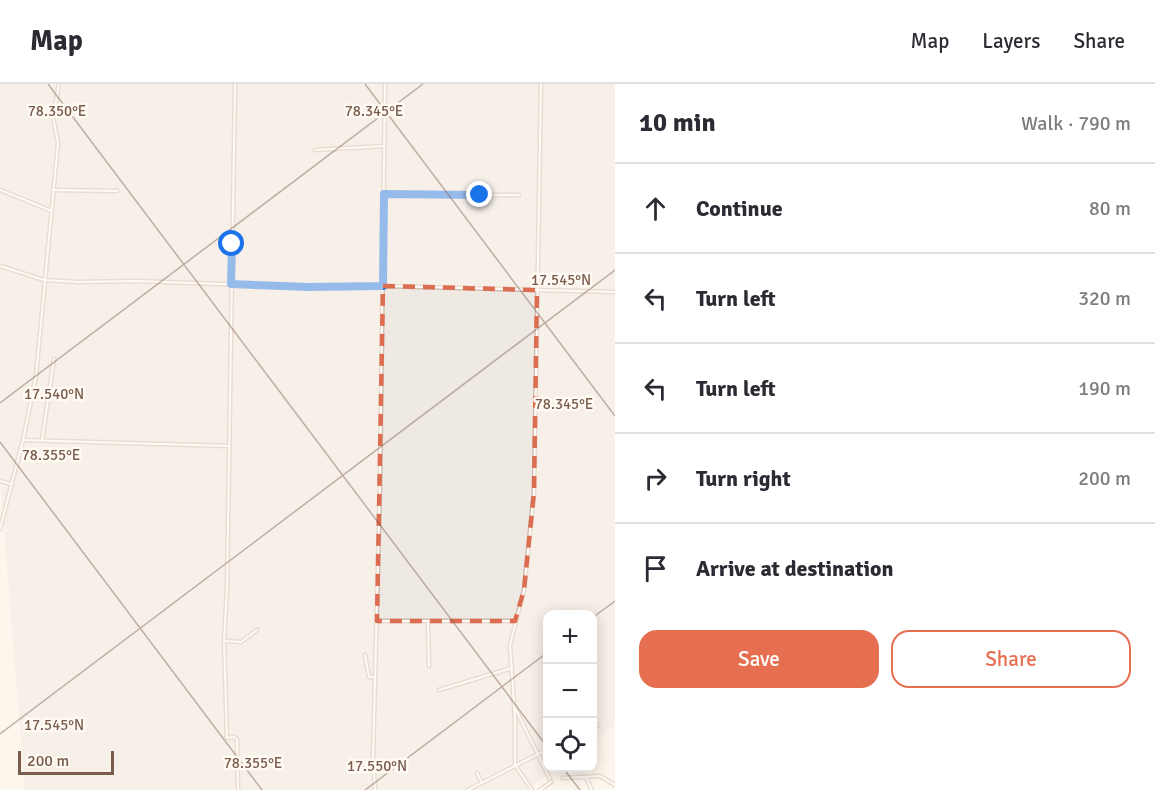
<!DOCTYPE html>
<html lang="en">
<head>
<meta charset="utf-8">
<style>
  :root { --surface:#fff; --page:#f7f7f7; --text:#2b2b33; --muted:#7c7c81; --line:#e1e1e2; --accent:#e76f51 }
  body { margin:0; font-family:Signika,sans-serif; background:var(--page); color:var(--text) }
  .controls { position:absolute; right:18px; bottom:18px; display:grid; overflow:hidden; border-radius:12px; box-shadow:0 3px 15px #0003 }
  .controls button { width:54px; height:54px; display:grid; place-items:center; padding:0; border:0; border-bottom:2px solid var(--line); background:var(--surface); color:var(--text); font:30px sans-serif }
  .scale { position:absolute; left:18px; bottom:15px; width:96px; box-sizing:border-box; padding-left:6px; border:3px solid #7a5c4d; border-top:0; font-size:16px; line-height:21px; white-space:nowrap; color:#7a5c4d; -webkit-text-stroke:4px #fffaf3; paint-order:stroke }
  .stop { position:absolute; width:18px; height:18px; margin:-14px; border:4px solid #1a73e8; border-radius:50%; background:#fff }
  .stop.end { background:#1a73e8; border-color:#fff; box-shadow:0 2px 6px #0008 }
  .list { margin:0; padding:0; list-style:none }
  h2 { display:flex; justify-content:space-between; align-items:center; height:78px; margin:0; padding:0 24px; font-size:26px }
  h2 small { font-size:20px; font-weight:400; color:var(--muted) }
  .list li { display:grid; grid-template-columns:39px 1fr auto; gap:18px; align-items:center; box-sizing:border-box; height:90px; padding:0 24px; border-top:2px solid var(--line) }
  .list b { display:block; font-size:22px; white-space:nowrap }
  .list em { font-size:20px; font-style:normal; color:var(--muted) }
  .actions { display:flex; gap:12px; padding:18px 24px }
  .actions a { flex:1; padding:14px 0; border:2px solid var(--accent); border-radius:18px; text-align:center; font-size:21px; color:var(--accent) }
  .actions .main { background:var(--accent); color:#fff }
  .icon { flex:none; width:33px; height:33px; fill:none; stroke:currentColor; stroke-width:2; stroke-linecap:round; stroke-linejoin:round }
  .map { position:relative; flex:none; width:615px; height:706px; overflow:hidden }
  header { display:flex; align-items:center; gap:36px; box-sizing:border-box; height:84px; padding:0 30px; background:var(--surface); border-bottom:2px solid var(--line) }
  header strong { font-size:28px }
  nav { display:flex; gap:33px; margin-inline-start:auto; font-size:21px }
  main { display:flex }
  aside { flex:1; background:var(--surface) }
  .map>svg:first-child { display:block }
  .industrial { fill:#efe9e4 }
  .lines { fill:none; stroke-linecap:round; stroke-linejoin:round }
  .street-casing { stroke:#d1beb0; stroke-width:5 }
  .street { stroke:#fff; stroke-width:2 }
  .route { stroke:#1a73e8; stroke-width:8 }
  .marked { fill:none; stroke:#dc6d51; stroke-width:4.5; stroke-dasharray:12 8; stroke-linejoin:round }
  .ticks { fill:none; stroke:#7a5c4d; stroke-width:1.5; stroke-opacity:0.45 }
  .ticks-label { font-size:15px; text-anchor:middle; fill:#7a5c4d; stroke:#fffaf3; stroke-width:5; stroke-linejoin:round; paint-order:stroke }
</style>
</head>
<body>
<header>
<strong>Map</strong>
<nav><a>Map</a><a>Layers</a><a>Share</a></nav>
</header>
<main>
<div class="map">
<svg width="615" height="706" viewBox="0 0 615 706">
  <rect width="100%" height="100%" fill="#fdf6ec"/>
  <!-- industrial -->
  <path class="industrial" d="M0 0H615V641L593 657 592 530H548V684H557L526 706H25L0 397Z"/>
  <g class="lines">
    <defs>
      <g id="street">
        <path d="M235 0 227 505 224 557 227 654 234 653 237 655 238 706"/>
        <path d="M315 66 384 62"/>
        <path d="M0 106 52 127"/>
        <path d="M53 106 117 107"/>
        <path d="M384 110 519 111"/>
        <path d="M0 182 44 196 78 198 136 197 308 203 383 202 615 208"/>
        <path d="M23 356 229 362"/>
        <path d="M42 356 54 275"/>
        <path d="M0 397 11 400"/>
        <path d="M0 445 23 356 36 292 58 59 53 33 59 0"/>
        <path d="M377 537H515"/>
        <path d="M428 539 429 582"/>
        <path d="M225 557 241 558 257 546"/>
        <path d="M365 571 369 593H375"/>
        <path d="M439 606 512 584"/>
        <path d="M515 624 550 695"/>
        <path d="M592 644 598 641"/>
        <path d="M477 689 482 699"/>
        <path d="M586 693 592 706"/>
        <path d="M563 694 600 692 615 701"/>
        <path d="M375 706 373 673 380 402 385 0"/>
        <path d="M468 706 548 665"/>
        <path d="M532 706 515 681V635L510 561 524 506 534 408 541 0"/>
        <path d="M540 706 551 698"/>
      </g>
    </defs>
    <!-- street casing -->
    <use href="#street" class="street-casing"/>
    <!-- street -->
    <use href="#street" class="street"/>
  </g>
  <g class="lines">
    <!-- route -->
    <path class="route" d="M232 160 231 200 308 203 383 202 384 110 480 111"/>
  </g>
  <!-- marked area -->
  <path d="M0 0H615V706H0ZM383 202 537 206 534 408 524 506 515 537H377Z" fill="#fdf6ec" fill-opacity=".55" fill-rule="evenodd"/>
  <path class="marked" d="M383 202 537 206 534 408 524 506 515 537H377Z"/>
  <!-- ticks -->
  <path class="ticks" d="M48 0 548 664M365 0 615 332M0 319 423 0M0 358 262 706M592 534 615 517M0 650 615 186M563 684 580 706M365 706 548 568"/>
  <g class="ticks-label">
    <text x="57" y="32">78.350°E</text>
    <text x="374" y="32">78.345°E</text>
    <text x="561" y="201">17.545°N</text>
    <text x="54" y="315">17.540°N</text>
    <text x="564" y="325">78.345°E</text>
    <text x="51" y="376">78.355°E</text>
    <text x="54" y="646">17.545°N</text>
    <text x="253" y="684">78.355°E</text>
    <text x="377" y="687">17.550°N</text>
  </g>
</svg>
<div class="controls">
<button>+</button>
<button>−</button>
<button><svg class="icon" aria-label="locate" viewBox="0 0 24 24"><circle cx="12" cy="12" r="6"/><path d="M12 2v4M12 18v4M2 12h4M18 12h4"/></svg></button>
</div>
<div class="scale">200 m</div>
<div class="stop" style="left:232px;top:160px"></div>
<div class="stop end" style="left:480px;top:111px"></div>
</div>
<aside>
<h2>10 min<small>Walk · 790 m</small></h2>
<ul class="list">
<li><svg class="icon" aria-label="ahead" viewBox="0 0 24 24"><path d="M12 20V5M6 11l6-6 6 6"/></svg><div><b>Continue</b></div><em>80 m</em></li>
<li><svg class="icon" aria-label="left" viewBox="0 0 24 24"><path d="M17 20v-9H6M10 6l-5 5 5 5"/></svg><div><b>Turn left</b></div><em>320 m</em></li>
<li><svg class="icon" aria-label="left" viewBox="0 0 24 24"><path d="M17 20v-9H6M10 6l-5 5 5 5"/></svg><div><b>Turn left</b></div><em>190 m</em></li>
<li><svg class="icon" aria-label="right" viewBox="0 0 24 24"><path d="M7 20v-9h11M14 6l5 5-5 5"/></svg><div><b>Turn right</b></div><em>200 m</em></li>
<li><svg class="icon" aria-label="arrive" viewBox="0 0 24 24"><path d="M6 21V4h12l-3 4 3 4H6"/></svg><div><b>Arrive at destination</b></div></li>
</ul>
<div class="actions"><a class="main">Save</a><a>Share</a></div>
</aside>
</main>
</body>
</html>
